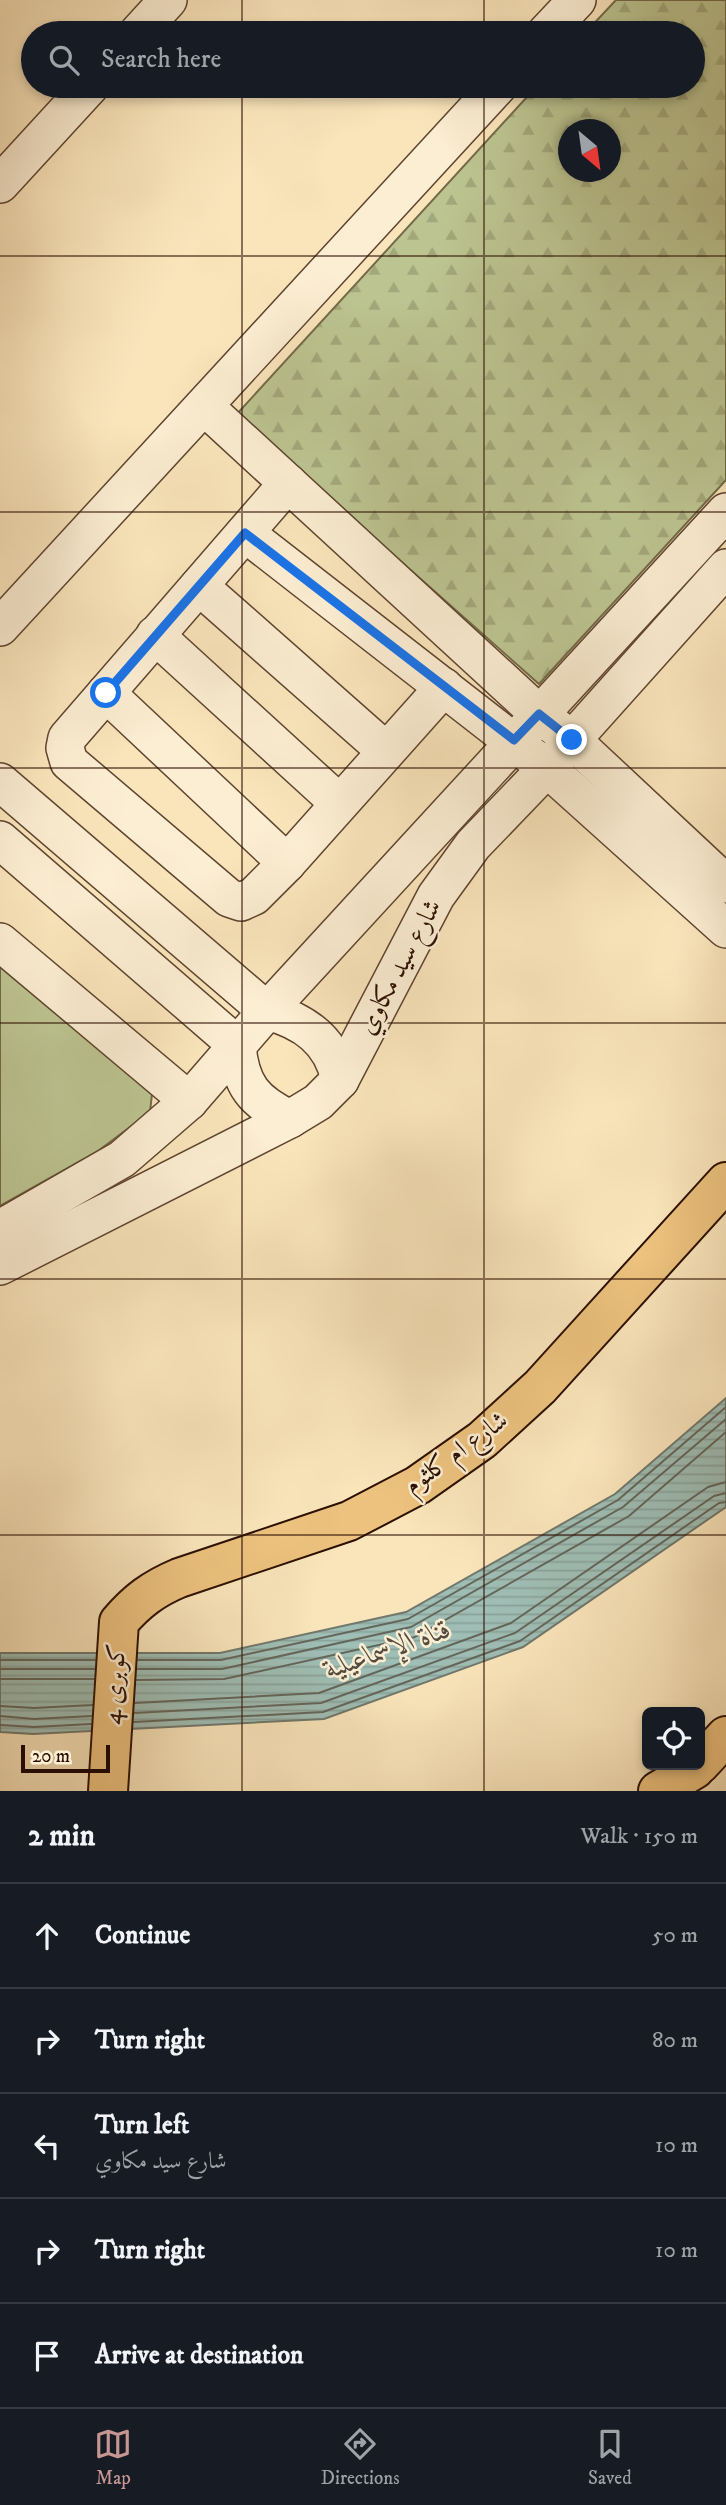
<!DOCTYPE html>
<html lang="en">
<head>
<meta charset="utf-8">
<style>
  :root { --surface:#171b24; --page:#242831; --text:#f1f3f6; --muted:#9ea1a6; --line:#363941; --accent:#c59692 }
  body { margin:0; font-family:"IM FELL DW Pica",Amiri,serif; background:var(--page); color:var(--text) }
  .controls { position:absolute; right:21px; bottom:21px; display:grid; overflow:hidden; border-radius:10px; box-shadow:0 4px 10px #0003 }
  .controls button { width:63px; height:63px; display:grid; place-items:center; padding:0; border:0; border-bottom:2px solid var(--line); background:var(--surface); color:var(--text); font:35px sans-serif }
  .compass { position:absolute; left:558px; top:119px; width:63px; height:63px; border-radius:50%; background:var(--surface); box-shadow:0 4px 10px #0003; rotate:151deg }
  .scale { position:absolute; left:21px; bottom:18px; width:89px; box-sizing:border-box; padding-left:7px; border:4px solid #2b0f01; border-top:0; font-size:19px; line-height:24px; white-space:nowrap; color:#2b0f01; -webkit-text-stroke:5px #fceed3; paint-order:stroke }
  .stop { position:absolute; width:21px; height:21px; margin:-16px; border:5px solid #1a73e8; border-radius:50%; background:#fff }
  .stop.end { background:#1a73e8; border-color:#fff; box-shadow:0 2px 7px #0008 }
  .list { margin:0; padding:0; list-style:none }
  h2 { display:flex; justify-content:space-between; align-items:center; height:91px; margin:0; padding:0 28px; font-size:30px }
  h2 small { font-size:23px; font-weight:400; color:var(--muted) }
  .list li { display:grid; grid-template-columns:46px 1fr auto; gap:21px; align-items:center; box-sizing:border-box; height:105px; padding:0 28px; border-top:2px solid var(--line) }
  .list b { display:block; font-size:26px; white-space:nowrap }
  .list p { margin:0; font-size:23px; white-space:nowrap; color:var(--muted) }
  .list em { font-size:23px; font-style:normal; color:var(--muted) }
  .icon { flex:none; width:38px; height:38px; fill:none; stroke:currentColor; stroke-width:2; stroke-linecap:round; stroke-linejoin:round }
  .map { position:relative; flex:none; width:726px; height:1791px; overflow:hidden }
  .search { position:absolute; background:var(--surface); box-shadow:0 4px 10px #0003; left:21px; right:21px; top:21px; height:77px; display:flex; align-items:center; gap:18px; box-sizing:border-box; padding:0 24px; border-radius:38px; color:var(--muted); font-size:26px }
  .sheet { height:616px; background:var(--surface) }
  nav { display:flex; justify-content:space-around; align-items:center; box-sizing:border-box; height:98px; border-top:2px solid var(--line); background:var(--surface); font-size:19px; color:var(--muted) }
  nav a { display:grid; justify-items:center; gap:4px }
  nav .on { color:var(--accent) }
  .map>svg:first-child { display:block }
  .grass { fill:#bcc591; stroke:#746a49; stroke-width:2 }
  .forest { fill:url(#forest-firs); stroke:#746a49; stroke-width:2; fill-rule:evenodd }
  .water { fill:url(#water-rules); stroke:#71786d; stroke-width:2 }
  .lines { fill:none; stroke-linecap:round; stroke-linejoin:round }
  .shore { stroke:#65665b; stroke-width:2 }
  .minor-casing { stroke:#5f4430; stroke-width:40 }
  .highway-casing { stroke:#2b0f01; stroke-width:42 }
  .minor { stroke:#fceed3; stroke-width:37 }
  .highway { stroke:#edc27e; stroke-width:38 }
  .route { stroke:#1a73e8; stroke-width:9 }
  .grid { fill:none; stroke:#2b0f01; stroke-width:2; stroke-opacity:0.55 }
  .labels { text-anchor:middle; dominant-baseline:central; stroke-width:5; stroke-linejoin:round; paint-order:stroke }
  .street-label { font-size:26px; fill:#2b0f01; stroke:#fceed3 }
  .water-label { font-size:28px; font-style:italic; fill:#544c40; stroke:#fceed3 }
</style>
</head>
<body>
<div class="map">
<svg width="726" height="1791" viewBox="0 0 726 1791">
  <defs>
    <pattern id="forest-firs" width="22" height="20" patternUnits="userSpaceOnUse" patternTransform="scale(1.75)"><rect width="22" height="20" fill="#bcc591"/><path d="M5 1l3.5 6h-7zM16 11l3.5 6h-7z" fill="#a2a87b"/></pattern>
    <pattern id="water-rules" width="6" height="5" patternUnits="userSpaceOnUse" patternTransform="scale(1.75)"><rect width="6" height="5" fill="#9fbeb5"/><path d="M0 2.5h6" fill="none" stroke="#89a29a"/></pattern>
  </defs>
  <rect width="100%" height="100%" fill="#fae5bb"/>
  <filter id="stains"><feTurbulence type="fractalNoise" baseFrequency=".00286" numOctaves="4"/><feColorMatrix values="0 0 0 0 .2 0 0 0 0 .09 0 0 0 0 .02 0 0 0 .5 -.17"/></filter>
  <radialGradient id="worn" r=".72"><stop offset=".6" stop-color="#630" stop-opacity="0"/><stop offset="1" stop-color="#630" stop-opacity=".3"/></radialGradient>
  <!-- grass -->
  <path class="grass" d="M0 960 152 1094 150 1112 98 1151 0 1206Z"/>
  <!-- forest -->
  <path class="forest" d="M616 0H726V480L539 684 236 415 537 86H693V33H585ZM568 130H610V172H568Z"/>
  <!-- water -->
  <path class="water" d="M726 1398V1507L523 1647 324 1719 33 1734 0 1732V1653H220L406 1612 615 1494Z"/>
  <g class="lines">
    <!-- shore -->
    <g class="shore">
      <path d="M0 1660H95"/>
      <path d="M138 1660H221L408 1619 618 1500 726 1407"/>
      <path d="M0 1669H95"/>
      <path d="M137 1669H222L411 1627 623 1507 726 1419"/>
      <path d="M0 1679H94"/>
      <path d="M136 1680 224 1679 415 1637 629 1516 726 1432"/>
      <path d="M135 1703 319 1693 511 1623 708 1487 726 1482"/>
      <path d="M0 1706 34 1708 93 1705"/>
      <path d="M134 1713 321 1703 515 1633 714 1496 726 1493"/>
      <path d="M0 1716 34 1719 92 1716"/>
      <path d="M134 1722 323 1712 520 1641 719 1503 726 1502"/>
      <path d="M0 1725 34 1727 91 1724"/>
    </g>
    <defs>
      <g id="minor">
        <path d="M138 33 168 0"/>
        <path d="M546 33 577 0"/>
        <path d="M0 184 90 86"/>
        <path d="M204 406 539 714 572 740 726 884"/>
        <path d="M288 483 67 738 65 748 69 762 229 898 241 902 254 896 287 863 444 687"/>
        <path d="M245 533 547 768 726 929"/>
        <path d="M199 586 386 751"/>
        <path d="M0 627 498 86"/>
        <path d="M155 635 339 803"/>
        <path d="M106 693 287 863"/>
        <path d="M0 782 267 1011C304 1021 332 1040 340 1080"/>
        <path d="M0 840 237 1045C240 1085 254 1102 290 1119"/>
        <path d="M0 942 189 1101"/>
        <path d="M0 1229 122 1159 189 1101 267 1011 726 512"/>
        <path d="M0 1266 290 1119 318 1102 340 1080 436 896 473 845 547 768 726 568"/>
      </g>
      <g id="highway">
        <path d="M700 1764 726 1736"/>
        <path d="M108 1791 119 1622C137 1601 153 1589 179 1578L349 1521 418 1485 482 1440 540 1387 726 1182"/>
        <path d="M658 1791 695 1769"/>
      </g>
    </defs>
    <!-- minor casing -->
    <use href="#minor" class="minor-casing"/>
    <!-- highway casing -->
    <use href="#highway" class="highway-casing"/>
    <!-- minor -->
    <use href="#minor" class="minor"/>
    <!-- highway -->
    <use href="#highway" class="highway"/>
  </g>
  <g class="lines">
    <!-- route -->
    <path class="route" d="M106 693 245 533 514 740 539 714 572 740"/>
  </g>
  <!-- grid -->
  <path class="grid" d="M242 0V33M484 0V33M242 86V1791M484 86V1791M0 256H726M0 512H726M0 768H726M0 1023H726M0 1279H726M0 1535H726"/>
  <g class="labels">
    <!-- street labels -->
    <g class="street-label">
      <text transform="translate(400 967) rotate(-62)">شارع سيد مكاوي</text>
      <text transform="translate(456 1453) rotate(-36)">شارع ام كلثوم</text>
      <text transform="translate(115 1684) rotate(-86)">كوبرى 4</text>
    </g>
    <!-- water labels -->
    <g class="water-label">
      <text transform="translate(388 1649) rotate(-19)">قناة الإسماعيلية</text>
    </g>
  </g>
  <rect width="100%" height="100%" filter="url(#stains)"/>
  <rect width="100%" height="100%" fill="url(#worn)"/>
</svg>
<div class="controls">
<button><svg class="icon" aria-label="locate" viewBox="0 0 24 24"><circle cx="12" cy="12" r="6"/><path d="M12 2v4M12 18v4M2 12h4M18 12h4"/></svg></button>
</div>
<svg class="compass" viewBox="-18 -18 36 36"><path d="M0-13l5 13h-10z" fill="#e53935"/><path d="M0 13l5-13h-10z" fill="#9ea1a6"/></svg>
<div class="scale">20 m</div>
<div class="stop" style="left:106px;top:693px"></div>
<div class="stop end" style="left:572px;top:740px"></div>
<div class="search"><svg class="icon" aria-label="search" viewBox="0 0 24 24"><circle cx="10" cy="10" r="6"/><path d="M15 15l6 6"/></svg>Search here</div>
</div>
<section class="sheet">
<h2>2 min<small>Walk · 150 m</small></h2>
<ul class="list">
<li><svg class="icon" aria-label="ahead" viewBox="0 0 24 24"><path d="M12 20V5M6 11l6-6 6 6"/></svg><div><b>Continue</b></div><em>50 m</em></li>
<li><svg class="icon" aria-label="right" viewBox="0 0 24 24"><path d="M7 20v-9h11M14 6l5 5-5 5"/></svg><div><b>Turn right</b></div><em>80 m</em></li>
<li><svg class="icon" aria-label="left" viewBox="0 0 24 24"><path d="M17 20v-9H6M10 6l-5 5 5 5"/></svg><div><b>Turn left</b><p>شارع سيد مكاوي</p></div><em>10 m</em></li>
<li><svg class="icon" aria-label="right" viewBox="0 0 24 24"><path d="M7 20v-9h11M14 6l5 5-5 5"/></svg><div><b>Turn right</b></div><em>10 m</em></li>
<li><svg class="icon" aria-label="arrive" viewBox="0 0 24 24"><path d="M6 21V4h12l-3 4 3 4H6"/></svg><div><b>Arrive at destination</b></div></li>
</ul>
</section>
<nav>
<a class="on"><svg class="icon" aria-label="map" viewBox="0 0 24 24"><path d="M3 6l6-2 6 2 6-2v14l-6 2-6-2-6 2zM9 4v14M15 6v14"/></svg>Map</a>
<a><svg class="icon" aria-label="directions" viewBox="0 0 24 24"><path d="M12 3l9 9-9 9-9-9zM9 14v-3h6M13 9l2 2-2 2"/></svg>Directions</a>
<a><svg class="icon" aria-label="saved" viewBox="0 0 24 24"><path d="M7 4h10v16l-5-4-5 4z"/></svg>Saved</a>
</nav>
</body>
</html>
